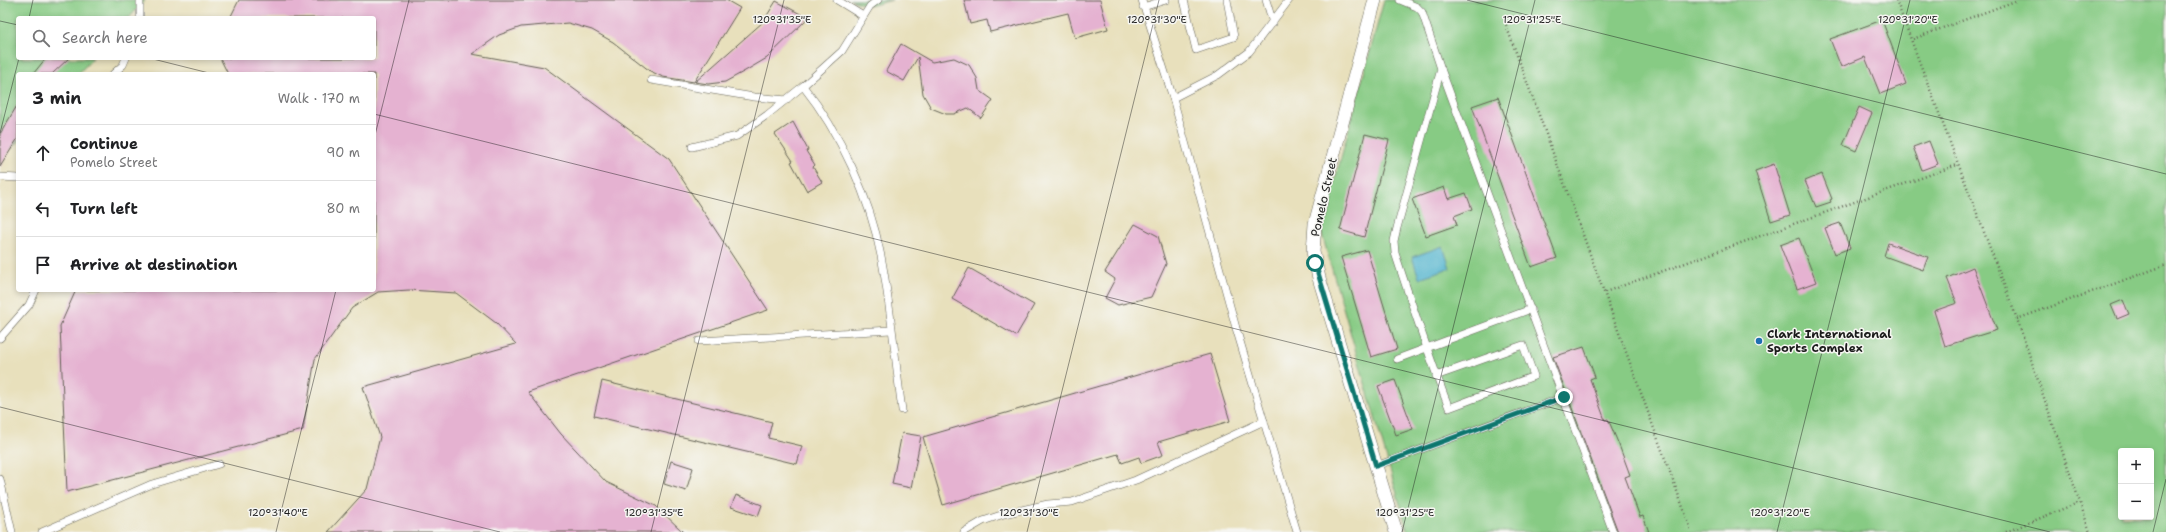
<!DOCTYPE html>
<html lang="en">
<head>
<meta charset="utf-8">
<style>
  :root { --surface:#fff; --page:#f6f6f6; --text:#202124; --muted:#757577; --line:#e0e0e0 }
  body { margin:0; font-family:"Shantell Sans",sans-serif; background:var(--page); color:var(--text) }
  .controls { position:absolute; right:12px; bottom:12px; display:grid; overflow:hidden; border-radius:4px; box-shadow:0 2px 6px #0003 }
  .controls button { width:36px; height:36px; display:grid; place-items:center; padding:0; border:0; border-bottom:1px solid var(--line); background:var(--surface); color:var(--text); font:20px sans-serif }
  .stop { position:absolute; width:12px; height:12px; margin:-9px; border:3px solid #0f766e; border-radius:50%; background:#fff }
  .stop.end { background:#0f766e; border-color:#fff; box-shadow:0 1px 4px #0008 }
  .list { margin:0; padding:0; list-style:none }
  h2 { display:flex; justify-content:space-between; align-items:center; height:52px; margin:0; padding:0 16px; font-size:17px }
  h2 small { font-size:13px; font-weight:400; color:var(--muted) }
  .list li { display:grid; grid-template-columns:26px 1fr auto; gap:12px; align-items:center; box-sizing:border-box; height:56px; padding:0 16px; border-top:1px solid var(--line) }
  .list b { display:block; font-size:15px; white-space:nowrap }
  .list p { margin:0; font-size:13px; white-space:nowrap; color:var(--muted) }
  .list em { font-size:13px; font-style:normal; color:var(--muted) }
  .icon { flex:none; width:22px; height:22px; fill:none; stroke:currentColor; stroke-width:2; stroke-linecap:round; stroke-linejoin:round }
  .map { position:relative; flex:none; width:2166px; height:532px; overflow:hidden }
  .search { position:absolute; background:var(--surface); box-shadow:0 2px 6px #0003; left:16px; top:16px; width:360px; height:44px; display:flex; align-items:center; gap:10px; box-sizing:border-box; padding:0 14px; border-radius:4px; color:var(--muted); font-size:15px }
  .panel { position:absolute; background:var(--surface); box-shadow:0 2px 6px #0003; left:16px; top:72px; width:360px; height:220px; border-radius:4px }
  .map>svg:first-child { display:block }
  .green { fill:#87cb84; stroke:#527450; fill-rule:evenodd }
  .water { fill:#4fb3ce; stroke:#366875 }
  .building { fill:#e5b2d1 }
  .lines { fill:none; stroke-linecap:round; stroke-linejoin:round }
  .lane-casing { stroke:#636154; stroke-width:8 }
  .street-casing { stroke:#636154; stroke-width:14 }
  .path { stroke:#636154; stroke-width:2.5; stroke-dasharray:1 3; stroke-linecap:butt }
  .lane { stroke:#fff; stroke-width:7 }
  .street { stroke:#fff; stroke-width:13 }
  .route { stroke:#0f766e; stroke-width:5 }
  .ticks { fill:none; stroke:#1c1c1c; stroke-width:1; stroke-opacity:0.45 }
  .poi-dot { fill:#1f6fb2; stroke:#f6f6f2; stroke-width:1.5 }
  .labels { text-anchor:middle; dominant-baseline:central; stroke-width:3; stroke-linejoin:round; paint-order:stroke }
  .street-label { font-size:12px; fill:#1c1c1c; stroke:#f6f6f2 }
  .poi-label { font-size:12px; font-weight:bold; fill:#1c1c1c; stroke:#f6f6f2; text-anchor:start }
  .ticks-label { font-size:10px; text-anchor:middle; fill:#1c1c1c; stroke:#f6f6f2; stroke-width:3; stroke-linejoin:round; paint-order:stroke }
</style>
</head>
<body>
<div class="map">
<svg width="2166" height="532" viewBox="0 0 2166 532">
  <rect width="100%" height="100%" fill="#f6f6f2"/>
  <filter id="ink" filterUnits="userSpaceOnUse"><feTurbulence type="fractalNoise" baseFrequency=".025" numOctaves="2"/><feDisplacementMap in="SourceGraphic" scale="8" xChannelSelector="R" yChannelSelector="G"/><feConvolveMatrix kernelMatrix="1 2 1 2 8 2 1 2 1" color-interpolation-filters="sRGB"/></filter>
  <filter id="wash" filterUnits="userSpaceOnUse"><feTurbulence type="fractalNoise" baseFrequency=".012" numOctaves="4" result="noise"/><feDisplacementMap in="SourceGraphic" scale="16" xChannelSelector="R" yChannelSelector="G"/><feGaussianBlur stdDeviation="0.9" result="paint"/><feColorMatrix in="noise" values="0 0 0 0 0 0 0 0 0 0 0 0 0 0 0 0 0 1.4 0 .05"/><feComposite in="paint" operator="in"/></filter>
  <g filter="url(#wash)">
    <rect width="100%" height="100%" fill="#e8e0bc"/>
    <!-- green -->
    <g class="green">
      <path d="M0 0H145L129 18H18V58H93L78 74H18V141L0 161Z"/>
      <path d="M850 0H892L870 6Z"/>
      <path d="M1384 0H2166V532H1408L1321 231ZM2121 451H2151V517H2121Z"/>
    </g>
    <!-- water -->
    <path class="water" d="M1443 246 1450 268 1419 278 1412 257Z"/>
    <g id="blocks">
      <!-- building -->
      <g class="building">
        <path d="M239 0H726L740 8 694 82 663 77 650 71 613 42 592 30 568 23 521 27 499 35 472 54 544 67 669 159 768 310 528 392 561 434 606 482 656 506 683 532H328L367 489 380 437 363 387 516 344 496 323 456 293 409 290 378 292 352 308 315 359 303 430 67 492 60 326 76 290H374V74H228L220 58H374V18H230Z"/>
        <path d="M964 0H1100L1108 29 1075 38 1068 13 990 32 987 20 970 24Z"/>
        <path d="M776 1 808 18 767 58 745 71 725 82 708 84 695 82 763 22Z"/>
        <path d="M1882 20 1906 84 1880 94 1865 57 1841 67 1830 39Z"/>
        <path d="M901 44 932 62 954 58 969 65 977 78 979 90 993 100 981 118 968 108 954 114H946L931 108 923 94 918 57 904 81 886 71Z"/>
        <path d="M46 58H69L52 74H33Z"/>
        <path d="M1498 97 1557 258 1531 267 1472 106Z"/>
        <path d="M18 104V138L0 167V134Z"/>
        <path d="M1859 107 1872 113 1856 151 1843 145Z"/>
        <path d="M793 122 808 150 806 151 815 165 813 167 822 182 807 191 791 162 793 161 775 134Z"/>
        <path d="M1365 134 1389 140 1364 237 1340 230Z"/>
        <path d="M1929 141 1938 164 1922 170 1913 147Z"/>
        <path d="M1774 164 1790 215 1771 221 1755 171Z"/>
        <path d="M1822 174 1832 199 1830 200 1831 202 1816 207 1805 181Z"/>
        <path d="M1444 187 1448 199 1466 193 1472 209 1454 216 1457 225 1426 236 1412 199Z"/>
        <path d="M1840 223 1850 248 1835 254 1825 228Z"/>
        <path d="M1135 224 1158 236 1166 264 1151 297 1118 305 1105 298 1115 279 1105 272Z"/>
        <path d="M1799 238 1816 282 1797 289 1780 245Z"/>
        <path d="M1888 243 1928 257 1923 270 1884 256Z"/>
        <path d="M1367 250 1397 349 1371 357 1341 257Z"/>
        <path d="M1973 267 1997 330 1945 346 1934 311 1957 303 1947 278Z"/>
        <path d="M969 268 1034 305 1016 336 952 299Z"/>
        <path d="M2123 300 2129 314 2117 319 2111 305Z"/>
        <path d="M1584 347 1595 377 1590 379 1605 420 1608 419 1619 445 1630 475 1625 477 1640 517 1643 516 1649 532H1618L1553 357Z"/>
        <path d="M1210 354 1230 421 1158 442 1163 455 1141 463 1139 457 1122 463 1118 454 943 505 923 437Z"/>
        <path d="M1395 380 1413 429 1396 435 1378 386Z"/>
        <path d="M602 381 772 422 768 438 802 446 797 464 594 416Z"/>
        <path d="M902 433 921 436 911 488 892 484Z"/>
        <path d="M671 461 693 468 686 491 664 484Z"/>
        <path d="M736 495 762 505 758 516 731 507Z"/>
      </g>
    </g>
  </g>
  <g filter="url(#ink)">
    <use href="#blocks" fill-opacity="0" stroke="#636154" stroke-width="1"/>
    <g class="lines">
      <defs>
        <g id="lane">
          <path d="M837 0 863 16"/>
          <path d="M878 0 870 6 842 51 803 86C840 132 870 198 881 256 891 307 895 359 902 410"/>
          <path d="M1142 0 1173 98 1236 328 1297 532"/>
          <path d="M1184 0 1196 50 1234 37 1227 0"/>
          <path d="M1266 0 1273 23"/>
          <path d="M1400 0 1417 7 1422 12 1441 69 1613 532"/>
          <path d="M1143 7 1166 0"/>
          <path d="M140 18V0"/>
          <path d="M113 74 123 65 126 58"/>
          <path d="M651 80 754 97 787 100"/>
          <path d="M1173 98 1218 75 1249 52 1289 0"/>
          <path d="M692 147 737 136 767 115 803 86"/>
          <path d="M0 177 18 178"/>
          <path d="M0 338 29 305 36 290"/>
          <path d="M699 341 891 330"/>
          <path d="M1397 359 1531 309"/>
          <path d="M1436 376 1523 345 1534 376 1449 408C1429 357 1412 305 1395 253L1394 241 1397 228 1441 69"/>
          <path d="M1376 466 1564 397"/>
          <path d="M0 479 12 532"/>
          <path d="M42 532 152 484 219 464"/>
          <path d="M964 532 983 521 1004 514 1048 504 1072 502 1136 480 1264 421"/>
        </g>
        <path id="street" d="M1375 0 1315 224 1313 252 1319 278 1396 532"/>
      </defs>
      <!-- lane casing -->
      <use href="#lane" class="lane-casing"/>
      <!-- street casing -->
      <use href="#street" class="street-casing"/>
      <!-- path -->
      <g class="path">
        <path d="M1896 0 2017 319 2090 532"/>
        <path d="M1506 25 1692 532"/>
        <path d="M1913 39 2018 0"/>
        <path d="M1605 292 1957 165"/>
        <path d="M2017 319 2166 265"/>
        <path d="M2006 532 2080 502"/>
      </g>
      <!-- lane -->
      <use href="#lane" class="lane"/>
      <!-- street -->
      <use href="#street" class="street"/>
    </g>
  </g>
  <g class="lines" filter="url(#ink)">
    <!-- route -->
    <path class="route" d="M1315 263 1376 466 1564 397"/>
  </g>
  <!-- ticks -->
  <path class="ticks" d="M1467 0 2166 174M29 18 33 0M0 21 18 25M149 58 213 74M374 114 2050 532M0 133 19 58M374 139 409 0M0 407 500 532M276 532 336 290M651 532 784 0M1027 532 1159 0M1402 532 1535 0M1777 532 1910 0M2153 532 2166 479"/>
  <!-- markers -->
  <circle class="poi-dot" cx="1759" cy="341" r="4"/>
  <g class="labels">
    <!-- street labels -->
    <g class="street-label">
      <text transform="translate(1324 197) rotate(-77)">Pomelo Street</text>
    </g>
    <!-- poi labels -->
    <g class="poi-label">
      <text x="1767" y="334">Clark International<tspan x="1767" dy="14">Sports Complex</tspan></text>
    </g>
  </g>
  <g class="ticks-label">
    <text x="782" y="23">120°31'35"E</text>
    <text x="1157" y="23">120°31'30"E</text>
    <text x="1532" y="23">120°31'25"E</text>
    <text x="1908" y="23">120°31'20"E</text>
    <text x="278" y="516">120°31'40"E</text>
    <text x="654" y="516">120°31'35"E</text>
    <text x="1029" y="516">120°31'30"E</text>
    <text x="1405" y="516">120°31'25"E</text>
    <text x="1780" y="516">120°31'20"E</text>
  </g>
</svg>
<div class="controls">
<button>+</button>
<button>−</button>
</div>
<div class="stop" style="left:1315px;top:263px"></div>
<div class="stop end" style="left:1564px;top:397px"></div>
<div class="search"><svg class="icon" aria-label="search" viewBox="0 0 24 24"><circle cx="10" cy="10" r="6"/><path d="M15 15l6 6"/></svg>Search here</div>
<section class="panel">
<h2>3 min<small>Walk · 170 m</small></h2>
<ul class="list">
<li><svg class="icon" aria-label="ahead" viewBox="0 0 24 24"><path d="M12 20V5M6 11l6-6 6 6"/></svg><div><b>Continue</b><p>Pomelo Street</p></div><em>90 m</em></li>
<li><svg class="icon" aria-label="left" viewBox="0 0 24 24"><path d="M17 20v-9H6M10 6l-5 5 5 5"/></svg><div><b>Turn left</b></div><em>80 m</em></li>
<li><svg class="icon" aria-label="arrive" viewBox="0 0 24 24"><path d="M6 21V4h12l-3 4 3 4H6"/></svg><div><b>Arrive at destination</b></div></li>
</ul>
</section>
</div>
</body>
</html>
